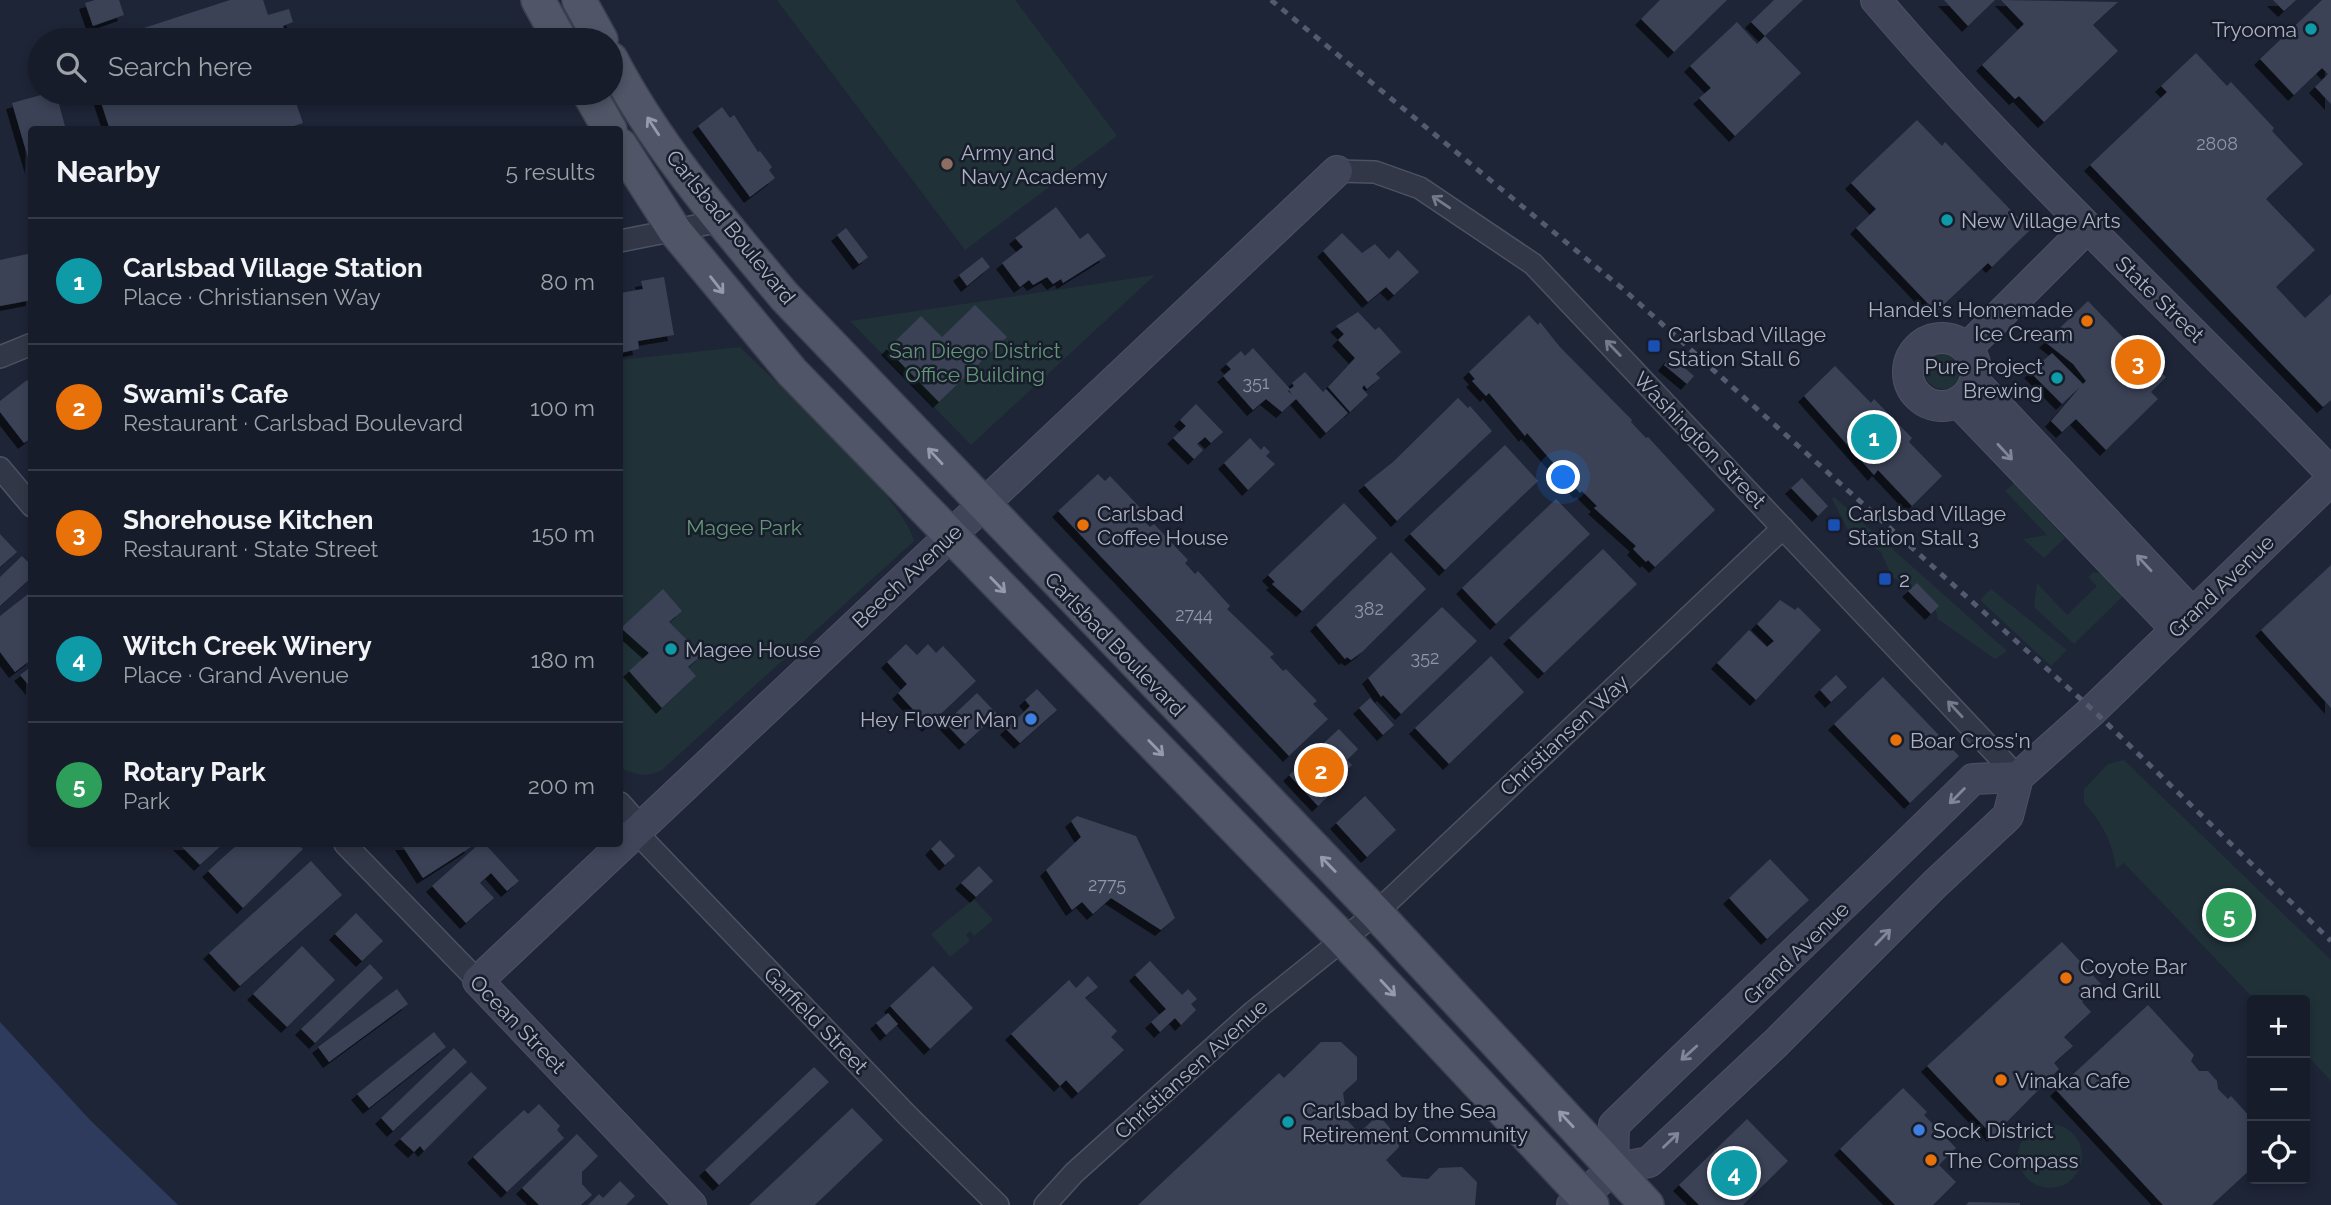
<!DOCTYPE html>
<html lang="en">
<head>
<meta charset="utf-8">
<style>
  :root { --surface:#161c29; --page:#232935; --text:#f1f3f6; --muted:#9ea1a8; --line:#353a46; --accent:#7a97fb }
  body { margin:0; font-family:Raleway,sans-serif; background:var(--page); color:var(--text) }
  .controls { position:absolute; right:21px; bottom:21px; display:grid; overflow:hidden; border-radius:7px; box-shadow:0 4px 10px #0003 }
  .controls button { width:63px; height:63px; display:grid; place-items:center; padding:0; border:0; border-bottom:2px solid var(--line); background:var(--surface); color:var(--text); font:35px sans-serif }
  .you { position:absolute; left:1564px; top:478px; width:24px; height:24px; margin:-18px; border:5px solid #fff; border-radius:50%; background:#1a73e8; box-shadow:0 0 0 10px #1a73e833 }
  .badge { display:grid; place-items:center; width:46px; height:46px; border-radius:50%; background:var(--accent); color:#fff; font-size:23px; font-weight:700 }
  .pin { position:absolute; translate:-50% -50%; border:4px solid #fff; box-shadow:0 2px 7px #0006 }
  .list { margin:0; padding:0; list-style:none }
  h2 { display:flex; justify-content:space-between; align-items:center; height:91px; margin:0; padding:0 28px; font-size:30px }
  h2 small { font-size:23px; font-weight:400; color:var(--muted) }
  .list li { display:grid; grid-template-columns:46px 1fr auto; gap:21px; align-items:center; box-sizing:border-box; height:126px; padding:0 28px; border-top:2px solid var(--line) }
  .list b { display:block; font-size:26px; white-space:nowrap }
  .list p { margin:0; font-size:23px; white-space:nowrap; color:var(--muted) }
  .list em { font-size:23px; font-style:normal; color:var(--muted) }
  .icon { flex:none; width:38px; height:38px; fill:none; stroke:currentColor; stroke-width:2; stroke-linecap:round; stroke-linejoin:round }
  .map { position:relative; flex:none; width:2331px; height:1205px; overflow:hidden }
  .search { position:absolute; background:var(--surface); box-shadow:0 4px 10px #0003; left:28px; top:28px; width:595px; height:77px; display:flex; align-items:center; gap:18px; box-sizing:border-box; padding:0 24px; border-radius:38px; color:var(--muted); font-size:26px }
  .panel { position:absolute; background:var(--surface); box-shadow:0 4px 10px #0003; left:28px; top:126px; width:595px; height:721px; border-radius:7px }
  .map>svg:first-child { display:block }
  .green { fill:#203138 }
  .water { fill:#2f3b5d }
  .building { fill:#3a4257; filter:url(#shadow) }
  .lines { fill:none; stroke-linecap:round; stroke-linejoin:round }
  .street-casing { stroke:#4d5262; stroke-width:24 }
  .secondary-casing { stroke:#4d5262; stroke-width:32 }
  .primary-casing { stroke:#3c4151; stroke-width:36 }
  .street { stroke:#323747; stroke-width:21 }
  .secondary { stroke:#40455a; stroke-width:30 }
  .primary { stroke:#505667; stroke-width:33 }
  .rail { stroke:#545a6f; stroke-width:5; stroke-dasharray:7 7; stroke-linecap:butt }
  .oneway { stroke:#959aad }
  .oneway2 { stroke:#757a8c }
  .oneway3 { stroke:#81869a }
  .culture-dot { fill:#0f9aa8; stroke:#181d2b; stroke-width:2.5 }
  .education-dot { fill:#8d6e63; stroke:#181d2b; stroke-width:2.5 }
  .food-dot { fill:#e8710a; stroke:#181d2b; stroke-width:2.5 }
  .transit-dot { fill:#1a4fb4; stroke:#181d2b; stroke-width:2.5 }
  .shop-dot { fill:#3f7fe0; stroke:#181d2b; stroke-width:2.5 }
  .labels { text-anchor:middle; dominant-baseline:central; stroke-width:5; stroke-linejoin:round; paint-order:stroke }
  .number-label { font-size:18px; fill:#9095a9 }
  .poi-label { font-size:21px; fill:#acb1c4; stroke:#181d2b; text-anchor:start }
  .street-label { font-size:21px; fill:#acb1c4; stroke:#181d2b }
  .park-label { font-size:21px; fill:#639577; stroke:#181d2b }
</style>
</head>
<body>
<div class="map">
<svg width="2331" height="1205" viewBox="0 0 2331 1205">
  <defs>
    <filter id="shadow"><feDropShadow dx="-6" dy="6" stdDeviation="0" flood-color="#0009"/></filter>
  </defs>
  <rect width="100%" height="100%" fill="#1e2537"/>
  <!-- green -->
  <g class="green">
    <path d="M777 0H1015L1117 136 965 250Z"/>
    <path d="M1155 275 971 445 850 321Z"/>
    <path d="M740 347C778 385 903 496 914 541L662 770C648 778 634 775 620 767V360Z"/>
    <circle cx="1943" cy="371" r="18"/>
    <path d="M2014 483 2065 538 2044 558 2023 539 2047 535 2005 491Z"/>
    <path d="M1834 497 2007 651 1995 659 1938 619 1935 608 1920 592 1892 577 1881 552 1849 532 1832 499Z"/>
    <path d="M2094 572 2100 573 2123 596 2074 644 2034 607 2037 583 2067 615 2097 586 2088 577Z"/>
    <path d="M1991 589 2067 650 2051 666 1980 600Z"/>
    <path d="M2124 760 2331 960V1081L2305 1053V1000H2255L2124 863 2116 869C2112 841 2103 824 2084 803V789L2108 764Z"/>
    <path d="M974 899 993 920 974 936 970 931 966 935 970 941 950 957 931 934Z"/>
    <circle cx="2050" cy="1156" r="32"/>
  </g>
  <!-- water -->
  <path class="water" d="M0 1022 90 1120 178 1205H0Z"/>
  <!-- building -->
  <g class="building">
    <path d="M95 0H119L124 15 93 26 85 3Z"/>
    <path d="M230 0H263L268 15 289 9 293 22 283 26 287 40H107Z"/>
    <path d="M1660 0H1727L1674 52 1641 19Z"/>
    <path d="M1774 0H1803L1765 36 1751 22Z"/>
    <path d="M1944 0H1995L1968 26Z"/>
    <path d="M2001 0 2118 2 2093 25 2118 51 2044 122 2019 96 2015 99 1982 65 2024 24Z"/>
    <path d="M2273 0H2296L2284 11Z"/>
    <path d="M2322 0H2331V104L2315 87 2328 74 2322 68 2294 95 2260 59Z"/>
    <path d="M1737 22 1757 44 1765 36 1801 73 1735 136 1699 98 1711 88 1690 66Z"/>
    <path d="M2196 53 2227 86 2231 82 2274 128 2272 131 2303 164 2266 199 2315 250 2276 287 2305 318 2331 294V400L2323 407 2090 165 2167 92 2161 86Z"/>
    <path d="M48 93H56L66 130H32L31 168 12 103Z"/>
    <path d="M98 93H324V94L295 100 303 123 282 130H110Z"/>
    <path d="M722 107 730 118 734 115 758 152 760 151 772 167 769 170 775 178 750 197 698 126Z"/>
    <path d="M1917 120 1942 146 1945 142 2030 230 1992 267 1988 263 1936 312 1856 228 1876 209 1851 183Z"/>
    <path d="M1056 207 1080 239 1088 233 1106 256 1063 283 1061 279 1053 284 1047 277 1033 285 1029 280 1020 287 1002 263 1023 247 1015 238Z"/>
    <path d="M846 228 868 257 859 264 837 235Z"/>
    <path d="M1342 233 1362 253 1375 244 1389 259 1398 250 1419 272 1394 295 1386 287 1368 302 1323 251Z"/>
    <path d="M32 253V300L0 306V260Z"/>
    <path d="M982 257 990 267 967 286 959 275Z"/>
    <path d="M664 277 674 335 638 341 639 349 620 353V293L643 289 641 281Z"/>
    <path d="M2088 301 2151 367 2153 364 2166 377 2151 392 2158 399 2106 450 2076 419 2062 432 2051 421 2080 387 2062 404 2030 372 2052 353 2083 384 2086 381 2073 364 2045 342Z"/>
    <path d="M975 305 1007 337 939 402 887 349 921 316 942 337Z"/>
    <path d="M1358 312 1375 330 1379 327 1401 352 1376 374 1380 378 1367 389 1364 385 1362 388 1368 395 1350 412 1328 387 1355 358 1338 340 1344 334 1336 326Z"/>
    <path d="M1529 315 1538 325 1540 322 1560 347 1632 420 1631 422 1646 438 1648 437 1715 510 1655 567 1648 560 1646 562 1633 549 1636 546 1594 508 1597 506 1582 491 1580 493 1527 433 1525 436 1489 393 1486 396 1472 381 1475 379 1469 372Z"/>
    <path d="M1253 348 1290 389 1288 391 1292 395 1289 390 1294 386 1292 383 1305 372 1323 392 1326 389 1348 413 1326 433 1296 399 1282 412 1266 399 1253 410 1223 376 1231 369 1226 364 1241 351 1245 356Z"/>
    <path d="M1671 356 1694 376 1687 384 1664 365Z"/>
    <path d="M1835 366 1871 403 1874 399 1912 438 1909 442 1942 476 1912 506 1878 470 1874 475 1804 396Z"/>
    <path d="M27 380 32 386V437L24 443 0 412V401Z"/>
    <path d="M1458 398 1468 408 1470 406 1492 431 1397 521 1364 485 1393 462Z"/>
    <path d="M1196 404 1223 432 1211 443 1205 437 1197 444 1203 450 1194 459 1173 438 1186 426 1180 420Z"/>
    <path d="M1250 438 1261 450 1264 446 1270 452 1266 456 1275 464 1248 490 1224 463Z"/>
    <path d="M1505 445 1538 481 1445 570 1410 534Z"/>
    <path d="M1098 474 1105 481 1110 476 1145 513 1140 517 1150 527 1154 524 1188 560 1185 563 1195 574 1198 571 1230 606 1227 609 1274 654 1270 657 1283 671 1286 669 1317 701 1313 704 1328 719 1289 756 1058 511Z"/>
    <path d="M1802 478 1828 506 1818 516 1791 488Z"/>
    <path d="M1556 499 1590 534 1496 624 1462 588Z"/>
    <path d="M1344 503 1377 538 1302 611 1272 584 1275 582 1268 575Z"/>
    <path d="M0 534 17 552 0 567Z"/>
    <path d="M1603 549 1637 584 1544 673 1509 638Z"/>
    <path d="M1391 552 1426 589 1362 652 1351 660 1347 657 1345 659 1316 625Z"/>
    <path d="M22 556 32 566V577L0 606V577Z"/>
    <path d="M2331 565V708L2261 630Z"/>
    <path d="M1917 583 1939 606 1931 614 1908 591Z"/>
    <path d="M663 589 682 611 669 622 702 655 688 667 696 676 662 708 629 671 649 653 621 628Z"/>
    <path d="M32 591V659L15 672 0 652V616Z"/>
    <path d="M1780 600 1795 610 1798 607 1821 630 1756 700 1717 663 1749 630 1767 647 1774 641 1757 624Z"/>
    <path d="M1442 607 1477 641 1401 714 1383 695 1381 697 1368 678Z"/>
    <path d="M906 644 917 655 928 644 936 653 943 646 976 681 928 726 898 693 907 684 887 662Z"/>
    <path d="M1491 656 1524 692 1449 764 1415 728Z"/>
    <path d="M32 666V689L20 675Z"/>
    <path d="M1836 675 1847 687 1831 702 1820 690Z"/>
    <path d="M1883 677 1959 756 1910 803 1834 724Z"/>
    <path d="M1037 689 1057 710 1020 743 1006 729 1030 706 1025 700Z"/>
    <path d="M977 693 997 714 965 744 945 723Z"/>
    <path d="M1370 698 1394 725 1383 735 1359 708Z"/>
    <path d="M1339 729 1358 749 1347 760 1352 765 1334 782 1338 787 1318 806 1289 775Z"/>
    <path d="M1365 796 1396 830 1367 857 1336 823Z"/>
    <path d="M1077 816 1136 836 1175 918 1161 930 1111 898 1093 914 1082 902 1072 910 1046 870 1081 837 1071 821Z"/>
    <path d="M940 840 955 856 945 865 931 849Z"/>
    <path d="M179 844H223L200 865Z"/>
    <path d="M238 844H297L303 849 243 908 208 871Z"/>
    <path d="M401 844H468L471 847 423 878Z"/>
    <path d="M479 844H485L519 881 507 891 491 873 480 883 494 898 466 923 432 886Z"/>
    <path d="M1770 859 1809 900 1767 939 1729 898Z"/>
    <path d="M311 861 342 895 240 986 209 953Z"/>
    <path d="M979 866 993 881 976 897 961 883Z"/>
    <path d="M356 913 383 941 362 961 335 934Z"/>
    <path d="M2062 942 2101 984 2082 1002 2091 1012 2064 1037 2073 1046 2054 1063 2059 1069 1993 1136 1927 1066Z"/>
    <path d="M302 946 335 980 287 1027 253 994Z"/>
    <path d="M1150 961 1182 995 1188 989 1197 999 1191 1004 1196 1010 1181 1025 1175 1018 1160 1032 1151 1022 1166 1009 1135 975Z"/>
    <path d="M370 964 383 978 315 1043 301 1029Z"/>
    <path d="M933 966 973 1008 930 1049 890 1006Z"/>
    <path d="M1088 976 1098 987 1085 998 1117 1031 1111 1037 1124 1050 1078 1093 1066 1080 1060 1086 1011 1034 1069 980 1076 988Z"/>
    <path d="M397 989 408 1004 329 1062 318 1047Z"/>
    <path d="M2148 1005 2194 1055 2191 1061 2199 1071H2208L2217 1081 2218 1089 2228 1099 2231 1096 2252 1119V1168L2212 1205H2163L2056 1090Z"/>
    <path d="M888 1013 898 1024 886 1035 876 1023Z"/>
    <path d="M434 1032 446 1047 369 1108 357 1094Z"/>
    <path d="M1321 1042H1341L1357 1057V1080L1343 1093 1347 1120 1359 1133 1373 1120H1383L1398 1138 1399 1147 1386 1160 1402 1177 1428 1179 1439 1168 1462 1167 1477 1182 1475 1205H1138L1279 1073 1284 1078Z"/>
    <path d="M454 1048 467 1062 393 1131 381 1118Z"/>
    <path d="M814 1067 829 1082 719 1185 705 1170Z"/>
    <path d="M471 1072 487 1088 424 1151 420 1146 414 1152 400 1139Z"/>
    <path d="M1903 1088 1927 1112 1924 1115 1956 1148 1939 1165 1956 1182 1933 1205H1895L1840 1149Z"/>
    <path d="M539 1104 560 1126 557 1130 564 1138 507 1192 473 1157 524 1110 528 1114Z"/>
    <path d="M852 1108 883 1140 815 1205H749Z"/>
    <path d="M1747 1119 1788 1161 1743 1205H1699L1679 1185Z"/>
    <path d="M577 1134 598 1156 582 1172V1184L592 1195 581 1205H539L522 1188Z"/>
    <path d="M620 1181 635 1196 626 1205H588L599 1194 603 1198Z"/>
    <path d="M1969 1202 2020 1203V1205H1966Z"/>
  </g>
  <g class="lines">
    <defs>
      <g id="street">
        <path d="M1337 171 1375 172 1420 188 1533 264 2018 777"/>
        <path d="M620 241 721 221"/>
        <path d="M0 357 32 344"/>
        <path d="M0 468 32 506"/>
        <path d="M620 803 641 827"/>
        <path d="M636 832 907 1115 998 1205"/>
        <path d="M345 844 478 981"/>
        <path d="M1045 1205 1074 1173 1253 1012 1376 913 1783 528"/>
      </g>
      <g id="secondary">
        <path d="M1876 0C2018 167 2180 315 2331 473"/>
        <circle cx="1942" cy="372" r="34"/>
        <path d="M1967 348 2087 228"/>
        <path d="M1975 382 2191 612"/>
        <path d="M1958 402 2175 628"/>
        <path d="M1613 1169 1614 1125C1733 1009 1855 896 1973 779L2018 777"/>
        <path d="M691 1205 478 981 1337 171"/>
        <path d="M1572 1205 1613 1169 1649 1162 1776 1043 1935 884 2008 816 2018 777 2093 710 2331 480"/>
      </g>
      <g id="primary">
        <path d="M538 0 560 40"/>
        <path d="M579 0 601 40"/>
        <path d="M611 59C656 146 722 222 785 297L1376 913 1647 1205"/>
        <path d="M589 93 610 130"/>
        <path d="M620 145 675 231 792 372 1342 938 1592 1205"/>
      </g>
    </defs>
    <!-- street casing -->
    <use href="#street" class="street-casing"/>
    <!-- secondary casing -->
    <use href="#secondary" class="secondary-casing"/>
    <!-- primary casing -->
    <use href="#primary" class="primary-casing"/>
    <!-- street -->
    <use href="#street" class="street"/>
    <!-- secondary -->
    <use href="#secondary" class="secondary"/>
    <!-- primary -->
    <use href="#primary" class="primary"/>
    <!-- rail -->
    <path class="rail" d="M1271 0 1623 289 2093 710 2331 941"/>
  </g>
  <!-- one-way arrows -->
  <defs><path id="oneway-shaft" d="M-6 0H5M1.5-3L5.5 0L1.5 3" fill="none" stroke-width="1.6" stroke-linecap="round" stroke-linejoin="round" transform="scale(1.75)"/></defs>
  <g class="oneway">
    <use href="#oneway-shaft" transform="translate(653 126) rotate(-123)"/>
    <use href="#oneway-shaft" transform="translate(717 285) rotate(52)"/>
    <use href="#oneway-shaft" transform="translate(935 456) rotate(-133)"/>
    <use href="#oneway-shaft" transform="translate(998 585) rotate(46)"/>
    <use href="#oneway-shaft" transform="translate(1156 748) rotate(46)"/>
    <use href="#oneway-shaft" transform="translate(1328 864) rotate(-134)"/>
    <use href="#oneway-shaft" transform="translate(1388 988) rotate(47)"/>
    <use href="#oneway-shaft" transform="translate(1566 1119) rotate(-133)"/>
  </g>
  <g class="oneway2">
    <use href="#oneway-shaft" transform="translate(1441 202) rotate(-146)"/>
    <use href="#oneway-shaft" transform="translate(1613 348) rotate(-134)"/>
    <use href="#oneway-shaft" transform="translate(1955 709) rotate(-133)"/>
  </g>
  <g class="oneway3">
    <use href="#oneway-shaft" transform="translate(2005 452) rotate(47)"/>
    <use href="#oneway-shaft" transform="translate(2144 563) rotate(-133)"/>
    <use href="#oneway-shaft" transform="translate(1957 796) rotate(135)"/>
    <use href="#oneway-shaft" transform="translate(1883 937) rotate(-46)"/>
    <use href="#oneway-shaft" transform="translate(1689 1053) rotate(138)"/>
    <use href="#oneway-shaft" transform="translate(1671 1140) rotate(-44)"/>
  </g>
  <!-- markers -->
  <g class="culture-dot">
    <circle cx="2311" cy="29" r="7"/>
    <circle cx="1947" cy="220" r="7"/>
    <circle cx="2057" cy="378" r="7"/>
    <circle cx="671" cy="649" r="7"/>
    <circle cx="1288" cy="1122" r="7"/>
  </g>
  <circle class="education-dot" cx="947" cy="164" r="7"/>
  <g class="food-dot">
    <circle cx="2087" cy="321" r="7"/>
    <circle cx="1083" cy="525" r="7"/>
    <circle cx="1896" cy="740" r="7"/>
    <circle cx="2066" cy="978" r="7"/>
    <circle cx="2001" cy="1080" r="7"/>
    <circle cx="1931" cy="1160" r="7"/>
  </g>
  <g class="transit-dot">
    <rect x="1647" y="339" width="14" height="14" rx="3.5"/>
    <rect x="1827" y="518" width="14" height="14" rx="3.5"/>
    <rect x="1878" y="572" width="14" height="14" rx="3.5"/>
  </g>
  <g class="shop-dot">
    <circle cx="1031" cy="719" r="7"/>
    <circle cx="1919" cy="1130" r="7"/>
  </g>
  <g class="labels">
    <!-- number labels -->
    <g class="number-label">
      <text x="2217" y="143">2808</text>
      <text x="1256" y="382">351</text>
      <text x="1369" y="608">382</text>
      <text x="1194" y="614">2744</text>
      <text x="1425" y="657">352</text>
      <text x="1107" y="884">2775</text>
    </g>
    <!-- poi labels -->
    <g class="poi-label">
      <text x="2297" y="29" text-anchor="end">Tryooma</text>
      <text x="961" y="152">Army and<tspan x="961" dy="24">Navy Academy</tspan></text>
      <text x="1961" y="220">New Village Arts</text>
      <text x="2073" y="309" text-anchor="end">Handel's Homemade<tspan x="2073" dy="24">Ice Cream</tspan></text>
      <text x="1668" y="334">Carlsbad Village<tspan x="1668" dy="24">Station Stall 6</tspan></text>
      <text x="2043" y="366" text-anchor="end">Pure Project<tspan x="2043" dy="24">Brewing</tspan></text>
      <text x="1097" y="513">Carlsbad<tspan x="1097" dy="24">Coffee House</tspan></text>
      <text x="1848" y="513">Carlsbad Village<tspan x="1848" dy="24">Station Stall 3</tspan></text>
      <text x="1899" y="579">2</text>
      <text x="685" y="649">Magee House</text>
      <text x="1017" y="719" text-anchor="end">Hey Flower Man</text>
      <text x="1910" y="740">Boar Cross'n</text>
      <text x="2080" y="966">Coyote Bar<tspan x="2080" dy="24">and Grill</tspan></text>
      <text x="2015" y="1080">Vinaka Cafe</text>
      <text x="1302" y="1110">Carlsbad by the Sea<tspan x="1302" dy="24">Retirement Community</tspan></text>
      <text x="1933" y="1130">Sock District</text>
      <text x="1945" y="1160">The Compass</text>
    </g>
    <!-- street labels -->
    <g class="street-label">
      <text transform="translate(731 227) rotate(51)">Carlsbad Boulevard</text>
      <text transform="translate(2160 299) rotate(44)">State Street</text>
      <text transform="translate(1700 440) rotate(46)">Washington Street</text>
      <text transform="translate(907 576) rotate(-43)">Beech Avenue</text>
      <text transform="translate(2221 586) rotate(-44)">Grand Avenue</text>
      <text transform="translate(1115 644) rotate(46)">Carlsbad Boulevard</text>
      <text transform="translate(1564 735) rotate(-43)">Christiansen Way</text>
      <text transform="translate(1796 953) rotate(-44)">Grand Avenue</text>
      <text transform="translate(816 1020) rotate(46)">Garfield Street</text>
      <text transform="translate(518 1024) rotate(46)">Ocean Street</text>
      <text transform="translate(1191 1069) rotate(-42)">Christiansen Avenue</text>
    </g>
    <!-- park labels -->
    <g class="park-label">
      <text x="975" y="350">San Diego District<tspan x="975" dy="24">Office Building</tspan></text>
      <text x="744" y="527">Magee Park</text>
    </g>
  </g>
</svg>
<div class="controls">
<button>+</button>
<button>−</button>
<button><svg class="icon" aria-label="locate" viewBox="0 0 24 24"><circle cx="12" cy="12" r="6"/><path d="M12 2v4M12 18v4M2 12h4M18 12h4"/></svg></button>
</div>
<div class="you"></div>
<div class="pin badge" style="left:1874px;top:437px;background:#0f9aa8">1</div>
<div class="pin badge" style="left:1321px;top:770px;background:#e8710a">2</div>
<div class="pin badge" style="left:2138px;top:362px;background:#e8710a">3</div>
<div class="pin badge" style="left:1734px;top:1173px;background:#0f9aa8">4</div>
<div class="pin badge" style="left:2229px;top:915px;background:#2e9e5b">5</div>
<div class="search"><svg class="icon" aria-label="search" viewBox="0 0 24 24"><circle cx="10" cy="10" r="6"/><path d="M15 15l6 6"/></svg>Search here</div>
<section class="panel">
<h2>Nearby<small>5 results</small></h2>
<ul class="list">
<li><span class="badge" style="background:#0f9aa8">1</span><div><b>Carlsbad Village Station</b><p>Place · Christiansen Way</p></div><em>80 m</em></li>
<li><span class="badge" style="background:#e8710a">2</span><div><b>Swami's Cafe</b><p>Restaurant · Carlsbad Boulevard</p></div><em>100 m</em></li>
<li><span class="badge" style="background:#e8710a">3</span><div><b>Shorehouse Kitchen</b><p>Restaurant · State Street</p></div><em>150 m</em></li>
<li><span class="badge" style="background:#0f9aa8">4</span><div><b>Witch Creek Winery</b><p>Place · Grand Avenue</p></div><em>180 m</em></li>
<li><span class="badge" style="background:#2e9e5b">5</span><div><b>Rotary Park</b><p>Park</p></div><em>200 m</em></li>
</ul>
</section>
</div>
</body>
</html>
